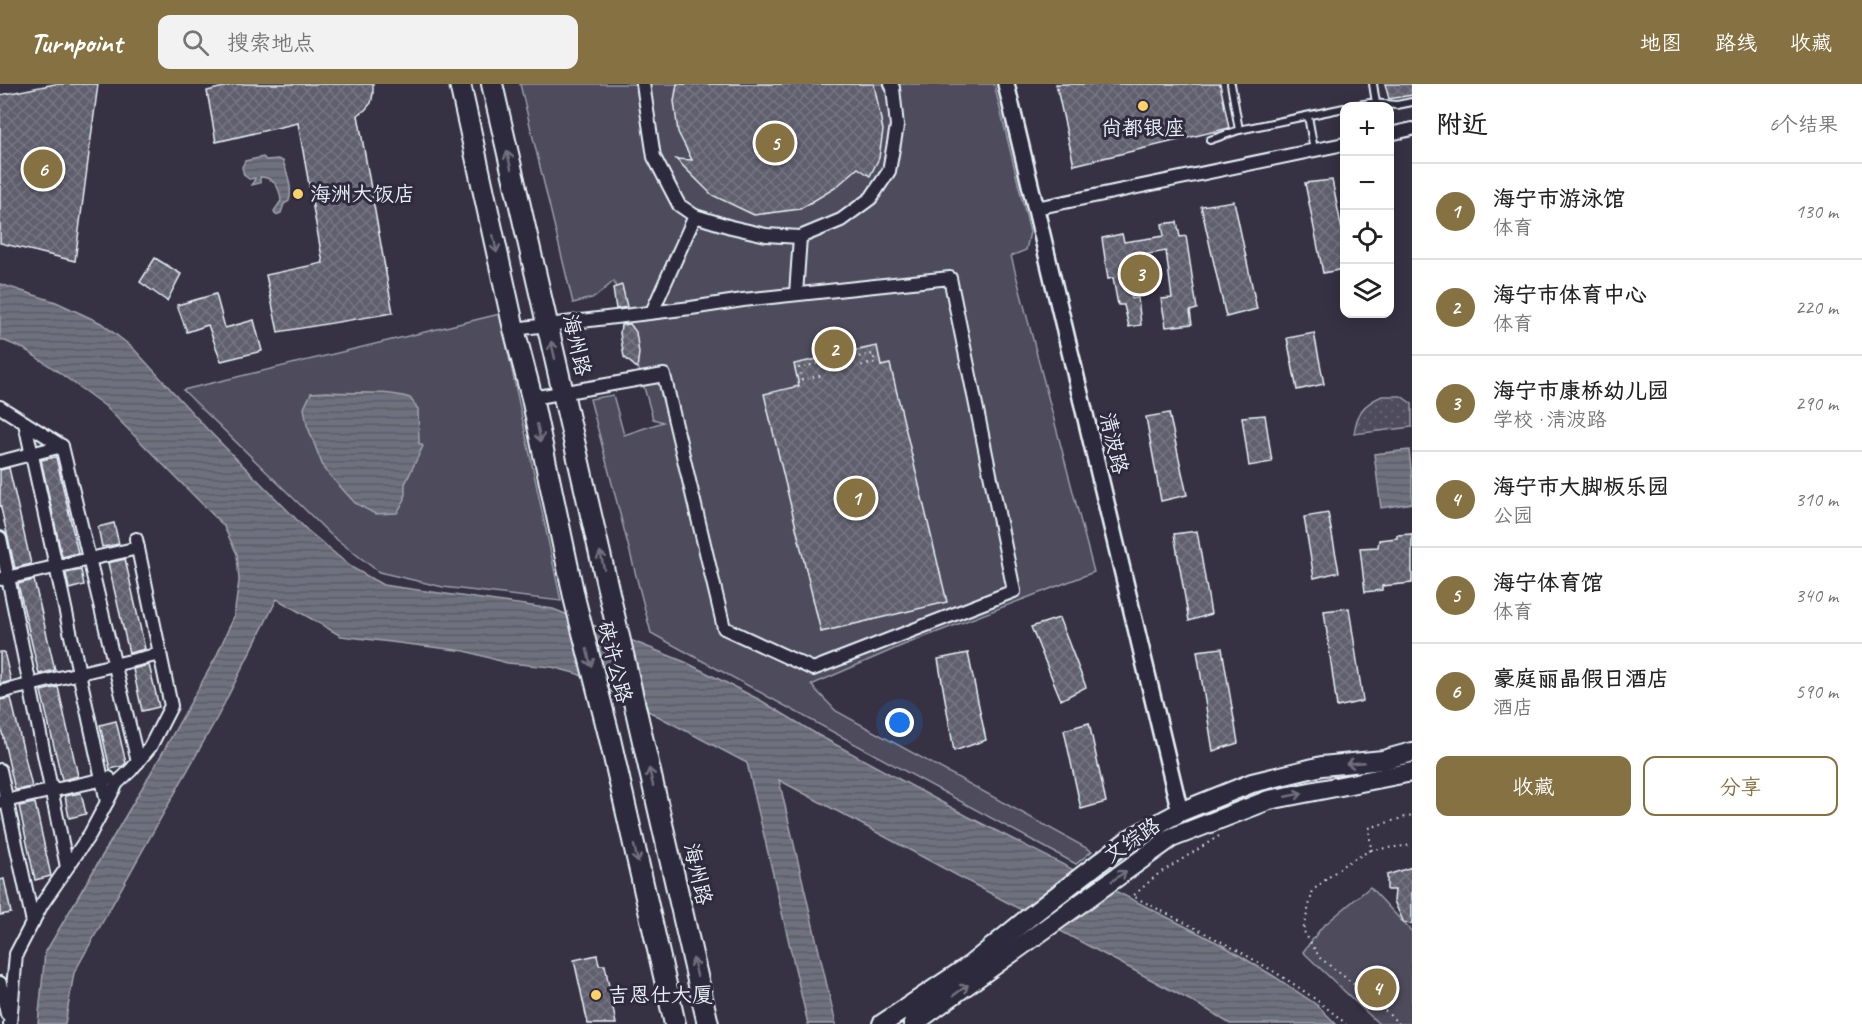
<!DOCTYPE html>
<html lang="zh">
<head>
<meta charset="utf-8">
<style>
  :root { --surface:#fff; --page:#f2f2f2; --text:#222; --muted:#767676; --line:#e0e0e0; --accent:#857141 }
  body { margin:0; font-family:Caveat,"LXGW WenKai TC",sans-serif; background:var(--page); color:var(--text) }
  .controls { position:absolute; right:18px; top:18px; display:grid; overflow:hidden; border-radius:12px; box-shadow:0 3px 15px #0003 }
  .controls button { width:54px; height:54px; display:grid; place-items:center; padding:0; border:0; border-bottom:2px solid var(--line); background:var(--surface); color:var(--text); font:30px sans-serif }
  .you { position:absolute; left:900px; top:639px; width:21px; height:21px; margin:-15px; border:4px solid #fff; border-radius:50%; background:#1a73e8; box-shadow:0 0 0 9px #1a73e833 }
  .badge { display:grid; place-items:center; width:39px; height:39px; border-radius:50%; background:var(--accent); color:#fff; font-size:20px; font-weight:700 }
  .pin { position:absolute; translate:-50% -50%; border:3px solid #fff; box-shadow:0 2px 6px #0006 }
  .list { margin:0; padding:0; list-style:none }
  h2 { display:flex; justify-content:space-between; align-items:center; height:78px; margin:0; padding:0 24px; font-size:26px }
  h2 small { font-size:20px; font-weight:400; color:var(--muted) }
  .list li { display:grid; grid-template-columns:39px 1fr auto; gap:18px; align-items:center; box-sizing:border-box; height:96px; padding:0 24px; border-top:2px solid var(--line) }
  .list b { display:block; font-size:22px; white-space:nowrap }
  .list p { margin:0; font-size:20px; white-space:nowrap; color:var(--muted) }
  .list em { font-size:20px; font-style:normal; color:var(--muted) }
  .actions { display:flex; gap:12px; padding:18px 24px }
  .actions a { flex:1; padding:14px 0; border:2px solid var(--accent); border-radius:12px; text-align:center; font-size:21px; color:var(--accent) }
  .actions .main { background:var(--accent); color:#fff }
  .icon { flex:none; width:33px; height:33px; fill:none; stroke:currentColor; stroke-width:2; stroke-linecap:round; stroke-linejoin:round }
  .map { position:relative; flex:none; width:1412px; height:940px; overflow:hidden }
  header { display:flex; align-items:center; gap:36px; box-sizing:border-box; height:84px; padding:0 30px; background:var(--accent); color:#fff }
  header strong { font-size:28px }
  nav { display:flex; gap:33px; margin-inline-start:auto; font-size:21px }
  .search { width:420px; height:54px; background:var(--page); display:flex; align-items:center; gap:15px; box-sizing:border-box; padding:0 21px; border-radius:12px; color:var(--muted); font-size:22px }
  main { display:flex }
  aside { flex:1; background:var(--surface) }
  .map>svg:first-child { display:block }
  .grass { fill:url(#grass-dots); stroke:#9a9eaa; stroke-width:1.5 }
  .green { fill:#4d4b5c; stroke:#9a9eaa; stroke-width:1.5 }
  .water { fill:url(#water-rules); stroke:#a0a4af; stroke-width:1.5 }
  .building { fill:url(#building-cross-hatch); stroke:#e8f1f8; stroke-width:1.5 }
  .lines { fill:none; stroke-linecap:round; stroke-linejoin:round }
  .service-casing { stroke:#e8f1f8; stroke-width:10 }
  .minor-casing { stroke:#e8f1f8; stroke-width:16 }
  .tertiary-casing { stroke:#e8f1f8; stroke-width:20 }
  .secondary-casing { stroke:#e8f1f8; stroke-width:22 }
  .primary-casing { stroke:#e8f1f8; stroke-width:24 }
  .path { stroke:#e8f1f8; stroke-width:2; stroke-dasharray:1.5 4.5; stroke-linecap:butt }
  .service { stroke:#2f2a3d; stroke-width:6 }
  .minor { stroke:#2f2a3d; stroke-width:12 }
  .tertiary { stroke:#2f2a3d; stroke-width:15 }
  .secondary { stroke:#2f2a3d; stroke-width:18 }
  .primary { stroke:#2f2a3d; stroke-width:20 }
  .oneway { stroke:#70707e }
  .poi-dot { fill:#ffd166; stroke:#2f2a3d; stroke-width:2 }
  .labels { text-anchor:middle; dominant-baseline:central; stroke-width:6; stroke-linejoin:round; paint-order:stroke }
  .poi-label { font-size:21px; fill:#e8f1f8; stroke:#2f2a3d; text-anchor:start }
  .street-label { font-size:21px; fill:#e8f1f8; stroke:#2f2a3d }
</style>
</head>
<body>
<header>
<strong>Turnpoint</strong>
<div class="search"><svg class="icon" aria-label="search" viewBox="0 0 24 24"><circle cx="10" cy="10" r="6"/><path d="M15 15l6 6"/></svg>搜索地点</div>
<nav><a>地图</a><a>路线</a><a>收藏</a></nav>
</header>
<main>
<div class="map">
<svg width="1412" height="940" viewBox="0 0 1412 940">
  <defs>
    <pattern id="grass-dots" width="8" height="8" patternUnits="userSpaceOnUse" patternTransform="scale(1.5)"><rect width="8" height="8" fill="#4d4b5c"/><path d="M2 2h.1M6 6h.1" fill="none" stroke="#676574" stroke-width="1.8" stroke-linecap="round"/></pattern>
    <pattern id="water-rules" width="6" height="5" patternUnits="userSpaceOnUse" patternTransform="scale(1.5)"><rect width="6" height="5" fill="#70717f"/><path d="M0 2.5h6" fill="none" stroke="#5b5c64"/></pattern>
    <pattern id="building-cross-hatch" width="8" height="8" patternUnits="userSpaceOnUse" patternTransform="scale(1.5)"><rect width="8" height="8" fill="#605e6e"/><path d="M0 0l8 8M0 8l8-8" fill="none" stroke="#777683"/></pattern>
  </defs>
  <rect width="100%" height="100%" fill="#363244"/>
  <filter id="ink" filterUnits="userSpaceOnUse"><feTurbulence type="fractalNoise" baseFrequency=".0167" numOctaves="2"/><feDisplacementMap in="SourceGraphic" scale="12" xChannelSelector="R" yChannelSelector="G"/><feConvolveMatrix kernelMatrix="1 2 1 2 8 2 1 2 1" color-interpolation-filters="sRGB"/></filter>
  <g filter="url(#ink)">
    <!-- grass -->
    <path class="grass" d="M1382 312H1401L1412 320V343L1354 350C1357 329 1362 321 1382 312Z"/>
    <!-- green -->
    <g class="green">
      <path d="M520 0H994L1030 148 1026 166 1011 172 1094 488 901 562 811 601 836 627 1092 767 1076 780 651 549 590 315 613 311 624 351 663 338 653 335 614 197 595 213 573 219Z"/>
      <path d="M500 230 561 517 443 503 379 488 331 451 183 306Z"/>
      <path d="M1370 803 1412 848V940H1379L1303 868 1322 843Z"/>
    </g>
    <!-- water -->
    <g class="water">
      <path d="M263 73 266 76 278 75 283 77C287 89 293 104 289 117L284 120 281 129 276 131 274 127 281 117C280 104 274 93 260 93V99L252 101 255 94 249 95 244 91 242 83 245 77Z"/>
      <path d="M0 200 56 218 101 239 133 264 207 345 307 446 351 483 383 501 553 525 685 578 760 616 818 651 967 732 1224 862 1275 893 1317 921 1336 940H1230L1208 926 779 696 836 940H808L747 679 578 590 552 583 507 579 465 567 341 552 277 515 218 632 74 889 65 940H38L45 869 159 675 216 573 234 532 239 497 237 470 223 441 105 322 57 287 24 265 0 255Z"/>
      <path d="M327 308C354 310 385 306 410 314L418 325 419 359 423 362 405 400V415L397 429 375 430 355 419 324 385 307 341 304 324 311 309Z"/>
      <path d="M1409 366 1412 393V419L1381 424 1374 370Z"/>
    </g>
    <!-- building -->
    <g class="building">
      <path d="M55 0H98L75 177 0 159V11Z"/>
      <path d="M236 0H373V10L371 19 365 26 358 31 393 229 278 248 266 191 323 179 298 39 216 58 207 7Z"/>
      <path d="M677 0H874L883 46 879 74 870 92 858 84 835 104 800 125 754 131 712 111 676 75 692 76 678 48 674 17Z"/>
      <path d="M1056 0H1220L1229 44 1074 81Z"/>
      <path d="M1385 0H1412V11L1389 15Z"/>
      <path d="M1332 96 1344 156V185L1323 189 1305 99Z"/>
      <path d="M1234 117 1257 225 1226 233 1201 122Z"/>
      <path d="M1177 138 1180 153 1186 152 1197 225 1190 227 1192 240 1166 243 1161 215 1172 214 1166 167 1126 174 1132 215 1138 214 1141 241 1129 243 1124 221H1118L1113 194 1108 195 1102 154 1122 150 1124 158 1164 152 1162 140Z"/>
      <path d="M155 174 181 190 167 217 140 198Z"/>
      <path d="M622 201 627 223 616 225 613 204Z"/>
      <path d="M216 210 225 244 254 236 262 267 221 277 208 241 187 248 177 221Z"/>
      <path d="M630 240 636 248 639 269 637 284 624 273 620 249 621 241Z"/>
      <path d="M1314 249 1324 300 1297 306 1287 254Z"/>
      <path d="M877 262 881 282 890 280 947 518 821 548 764 310 799 302 794 280Z"/>
      <path d="M1169 329 1187 411 1161 417 1146 333Z"/>
      <path d="M1265 331 1272 378 1249 382 1242 333Z"/>
      <path d="M56 373 78 469 62 473 41 376Z"/>
      <path d="M9 384 31 480 15 484 0 420V386Z"/>
      <path d="M1328 429 1339 488 1314 494 1304 433Z"/>
      <path d="M114 439 119 460 102 463 98 443Z"/>
      <path d="M1197 447 1211 530 1189 537 1174 450Z"/>
      <path d="M1412 450V499L1382 502V506L1365 508 1360 464 1378 463 1379 456 1397 454V451Z"/>
      <path d="M125 475 145 565 129 569 108 479Z"/>
      <path d="M81 486 84 501 69 505 66 489Z"/>
      <path d="M34 496 55 586 39 590 18 500Z"/>
      <path d="M1349 524 1363 617 1337 623 1324 527Z"/>
      <path d="M1059 534 1086 603 1061 616 1031 543Z"/>
      <path d="M1222 564 1238 659 1213 667 1197 567Z"/>
      <path d="M0 568H4L11 597 0 600Z"/>
      <path d="M968 569 986 656 954 667 938 575Z"/>
      <path d="M149 581 159 623 142 627 133 585Z"/>
      <path d="M58 603 78 692 62 696 41 607Z"/>
      <path d="M11 614 32 703 15 706 0 640V616Z"/>
      <path d="M116 637 126 679 123 682 110 685 100 641Z"/>
      <path d="M1089 639 1106 718 1081 725 1064 646Z"/>
      <path d="M81 709 86 730 69 734 65 712Z"/>
      <path d="M35 719 51 792 35 796 19 722Z"/>
      <path d="M1412 783V840L1404 839 1394 817 1395 806H1387V791Z"/>
      <path d="M4 795 11 829 0 831V796Z"/>
      <path d="M597 871 599 881H605L616 940H588L574 876Z"/>
    </g>
    <g class="lines">
      <defs>
        <g id="service">
          <path d="M1231 0 1239 46"/>
          <path d="M1373 0 1376 19"/>
          <path d="M1352 22 1370 19 1397 21 1412 18"/>
          <path d="M1308 32 1314 66"/>
          <path d="M1210 56 1239 46 1344 24"/>
        </g>
        <g id="minor">
          <path d="M643 0 654 73 679 121 695 132 652 228"/>
          <path d="M1390 50 1412 45"/>
          <path d="M1036 124 1344 60"/>
          <path d="M695 132 731 143 766 151 800 153"/>
          <path d="M796 210 800 153 841 136 871 114 889 87 897 42 893 4 891 0"/>
          <path d="M514 245 691 224 743 216 950 194 1014 507 813 585 724 544 664 291 532 314"/>
          <path d="M0 323 62 362 138 678"/>
          <path d="M25 339 107 718"/>
          <path d="M0 378 62 362"/>
          <path d="M0 454 67 783"/>
          <path d="M2 495 138 464"/>
          <path d="M0 608 160 570"/>
          <path d="M0 686 33 838"/>
          <path d="M0 718 109 694"/>
          <path d="M0 899 7 930"/>
          <path d="M10 940 16 870 42 820 90 750 117 699 131 686 150 663 171 622 136 455"/>
        </g>
        <path id="tertiary" d="M1006 0 1180 728"/>
        <g id="secondary">
          <path d="M882 940 969 882 1033 830 1131 754 1180 728 1252 699 1322 682 1383 676 1412 668"/>
          <path d="M913 940 1171 754 1269 716 1412 688"/>
        </g>
        <g id="primary">
          <path d="M460 0 514 245 532 314 575 517 609 651 675 940"/>
          <path d="M492 0 708 940"/>
        </g>
      </defs>
      <!-- service casing -->
      <use href="#service" class="service-casing"/>
      <!-- minor casing -->
      <use href="#minor" class="minor-casing"/>
      <!-- tertiary casing -->
      <use href="#tertiary" class="tertiary-casing"/>
      <!-- secondary casing -->
      <use href="#secondary" class="secondary-casing"/>
      <!-- primary casing -->
      <use href="#primary" class="primary-casing"/>
      <!-- path -->
      <g class="path">
        <path d="M847 275 873 270 875 279 858 282"/>
        <path d="M820 292 802 296 799 284 823 278"/>
        <path d="M1219 752 1157 791 1133 812C1205 850 1284 885 1346 940"/>
        <path d="M1371 766 1412 761"/>
        <path d="M1399 940 1372 914 1320 874 1303 846 1313 806 1345 780 1371 766 1369 744 1412 731"/>
      </g>
      <!-- service -->
      <use href="#service" class="service"/>
      <!-- minor -->
      <use href="#minor" class="minor"/>
      <!-- tertiary -->
      <use href="#tertiary" class="tertiary"/>
      <!-- secondary -->
      <use href="#secondary" class="secondary"/>
      <!-- primary -->
      <use href="#primary" class="primary"/>
    </g>
    <!-- one-way arrows -->
    <defs><path id="oneway-shaft" d="M-6 0H5M1.5-3L5.5 0L1.5 3" fill="none" stroke-width="1.6" stroke-linecap="round" stroke-linejoin="round" transform="scale(1.5)"/></defs>
    <g class="oneway">
      <use href="#oneway-shaft" transform="translate(509 76) rotate(-103)"/>
      <use href="#oneway-shaft" transform="translate(495 160) rotate(78)"/>
      <use href="#oneway-shaft" transform="translate(553 266) rotate(-103)"/>
      <use href="#oneway-shaft" transform="translate(539 349) rotate(78)"/>
      <use href="#oneway-shaft" transform="translate(602 476) rotate(-103)"/>
      <use href="#oneway-shaft" transform="translate(589 574) rotate(76)"/>
      <use href="#oneway-shaft" transform="translate(1355 679) rotate(175)"/>
      <use href="#oneway-shaft" transform="translate(651 693) rotate(-103)"/>
      <use href="#oneway-shaft" transform="translate(1294 711) rotate(-11)"/>
      <use href="#oneway-shaft" transform="translate(636 770) rotate(77)"/>
      <use href="#oneway-shaft" transform="translate(1119 792) rotate(-35)"/>
      <use href="#oneway-shaft" transform="translate(695 883) rotate(-103)"/>
      <use href="#oneway-shaft" transform="translate(961 906) rotate(-36)"/>
    </g>
  </g>
  <!-- markers -->
  <g class="poi-dot">
    <circle cx="1143" cy="22" r="6"/>
    <circle cx="298" cy="110" r="6"/>
    <circle cx="596" cy="911" r="6"/>
  </g>
  <g class="labels">
    <!-- poi labels -->
    <g class="poi-label">
      <text x="1143" y="44" text-anchor="middle">尚都银座</text>
      <text x="310" y="110">海洲大饭店</text>
      <text x="608" y="911">吉恩仕大厦</text>
    </g>
    <!-- street labels -->
    <g class="street-label">
      <text transform="translate(577 261) rotate(77)">海州路</text>
      <text transform="translate(1114 359) rotate(77)">清波路</text>
      <text transform="translate(615 578) rotate(76)">硖许公路</text>
      <text transform="translate(1132 756) rotate(-34)">文综路</text>
      <text transform="translate(698 790) rotate(77)">海州路</text>
    </g>
  </g>
</svg>
<div class="controls">
<button>+</button>
<button>−</button>
<button><svg class="icon" aria-label="locate" viewBox="0 0 24 24"><circle cx="12" cy="12" r="6"/><path d="M12 2v4M12 18v4M2 12h4M18 12h4"/></svg></button>
<button><svg class="icon" aria-label="layers" viewBox="0 0 24 24"><path d="M12 4l9 5-9 5-9-5zM3 14l9 5 9-5"/></svg></button>
</div>
<div class="you"></div>
<div class="pin badge" style="left:856px;top:414px">1</div>
<div class="pin badge" style="left:834px;top:265px">2</div>
<div class="pin badge" style="left:1140px;top:190px">3</div>
<div class="pin badge" style="left:1377px;top:904px">4</div>
<div class="pin badge" style="left:775px;top:59px">5</div>
<div class="pin badge" style="left:43px;top:85px">6</div>
</div>
<aside>
<h2>附近<small>6个结果</small></h2>
<ul class="list">
<li><span class="badge">1</span><div><b>海宁市游泳馆</b><p>体育</p></div><em>130 m</em></li>
<li><span class="badge">2</span><div><b>海宁市体育中心</b><p>体育</p></div><em>220 m</em></li>
<li><span class="badge">3</span><div><b>海宁市康桥幼儿园</b><p>学校 · 清波路</p></div><em>290 m</em></li>
<li><span class="badge">4</span><div><b>海宁市大脚板乐园</b><p>公园</p></div><em>310 m</em></li>
<li><span class="badge">5</span><div><b>海宁体育馆</b><p>体育</p></div><em>340 m</em></li>
<li><span class="badge">6</span><div><b>豪庭丽晶假日酒店</b><p>酒店</p></div><em>590 m</em></li>
</ul>
<div class="actions"><a class="main">收藏</a><a>分享</a></div>
</aside>
</main>
</body>
</html>
